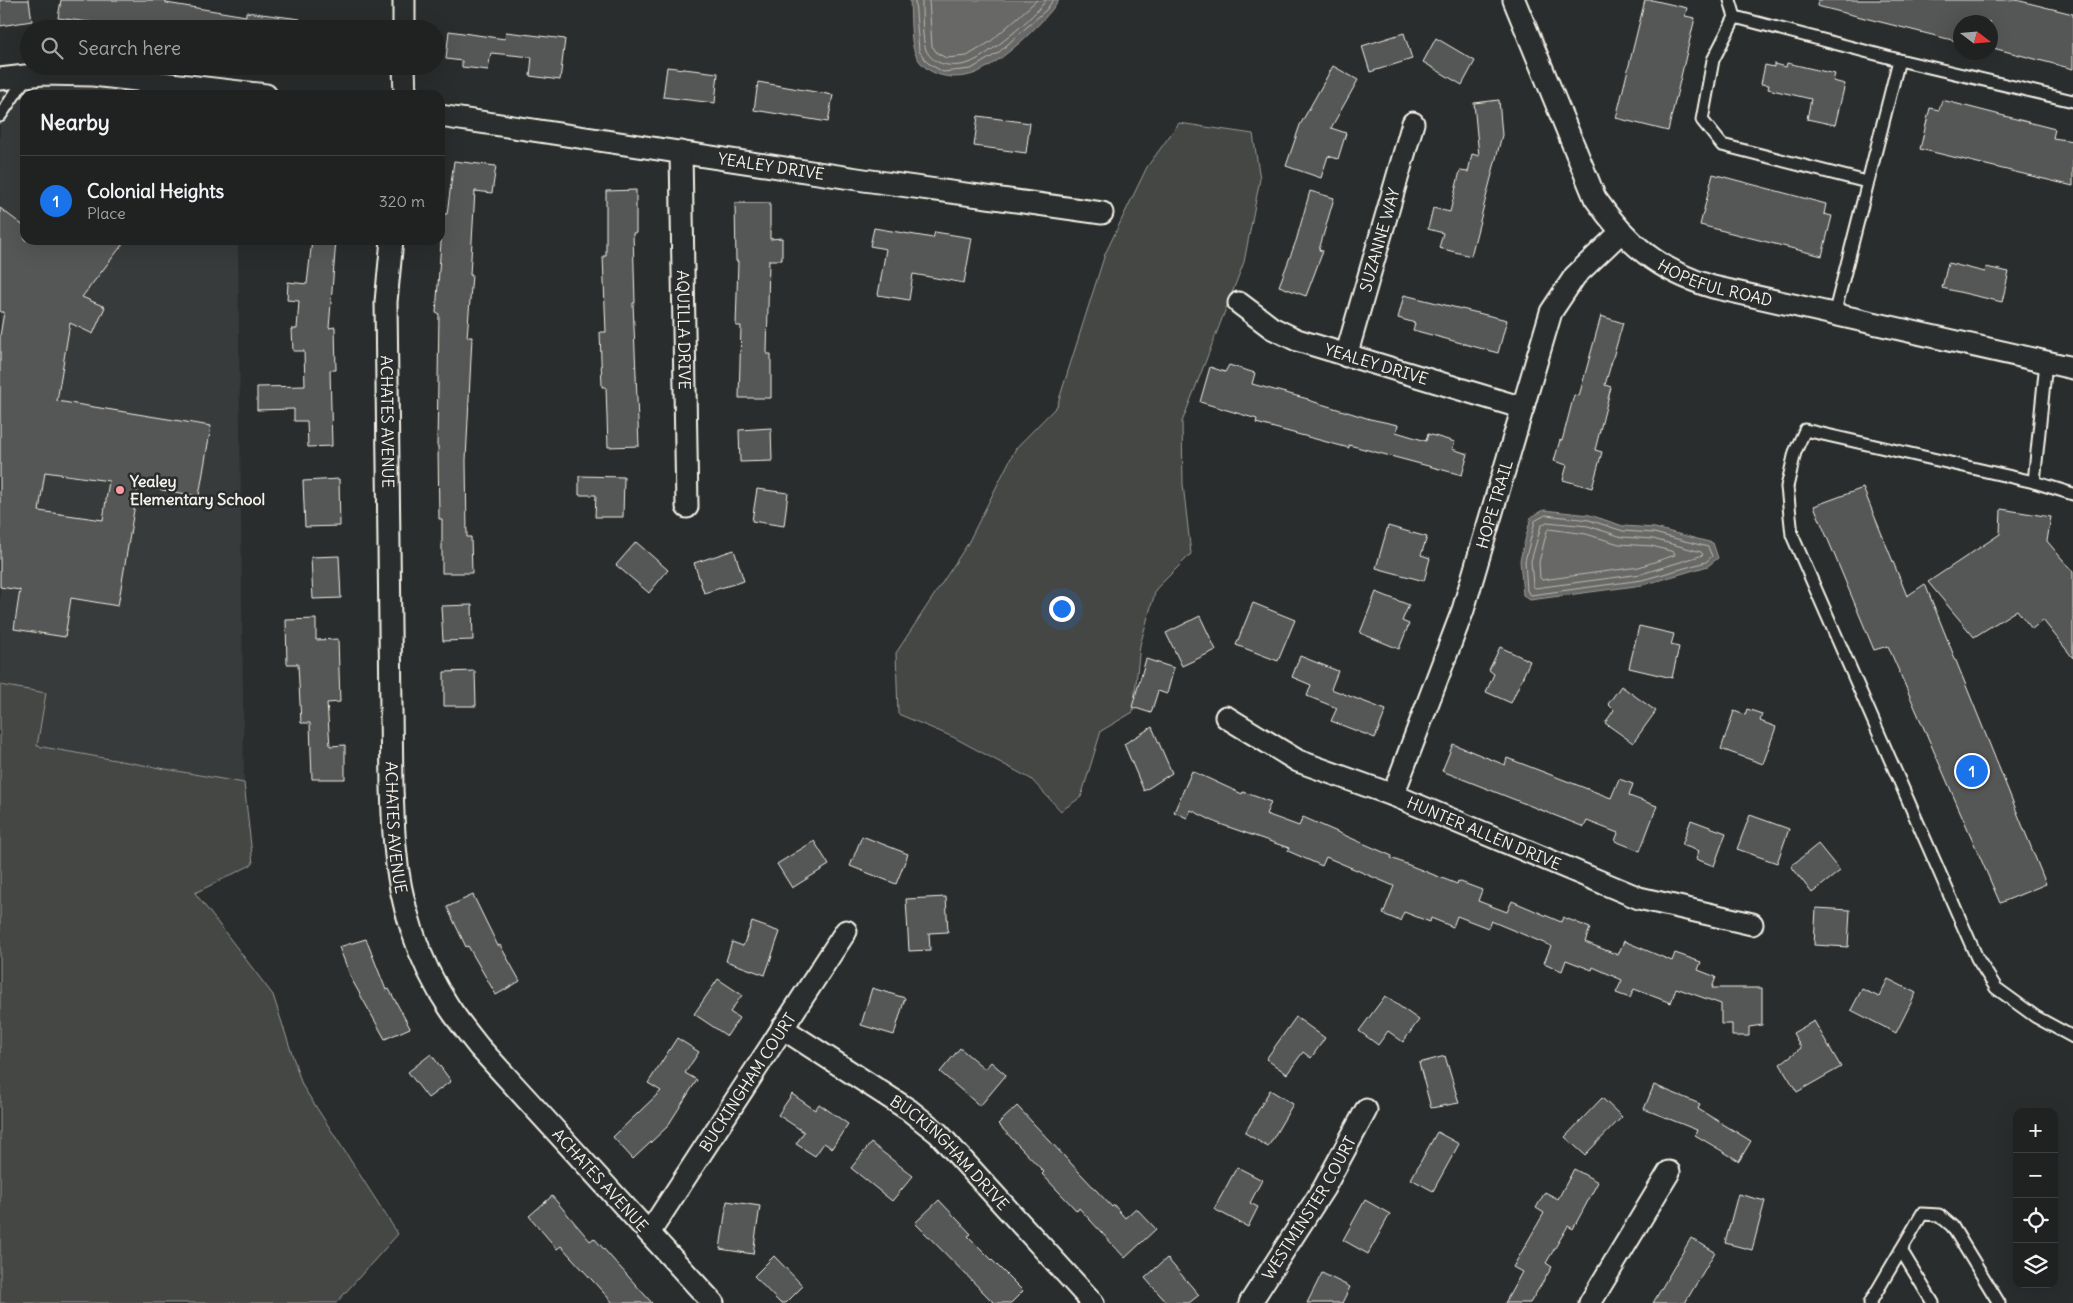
<!DOCTYPE html>
<html lang="en">
<head>
<meta charset="utf-8">
<style>
  :root { --surface:#202222; --page:#282a2a; --text:#f1f3f6; --muted:#a2a4a5; --line:#3d3f40; --accent:#1a73e8 }
  body { margin:0; font-family:Delius,sans-serif; background:var(--page); color:var(--text) }
  .controls { position:absolute; right:15px; bottom:15px; display:grid; overflow:hidden; border-radius:10px; box-shadow:0 5px 20px #0002 }
  .controls button { width:45px; height:45px; display:grid; place-items:center; padding:0; border:0; border-bottom:1px solid var(--line); background:var(--surface); color:var(--text); font:25px sans-serif }
  .compass { position:absolute; left:1953px; top:15px; width:45px; height:45px; border-radius:50%; background:var(--surface); box-shadow:0 5px 20px #0002; rotate:106deg }
  .you { position:absolute; left:1061px; top:608px; width:18px; height:18px; margin:-12px; border:4px solid #fff; border-radius:50%; background:#1a73e8; box-shadow:0 0 0 8px #1a73e833 }
  .badge { display:grid; place-items:center; width:32px; height:32px; border-radius:50%; background:var(--accent); color:#fff; font-size:16px; font-weight:700 }
  .pin { position:absolute; translate:-50% -50%; border:2px solid #fff; box-shadow:0 1px 5px #0006 }
  .list { margin:0; padding:0; list-style:none }
  h2 { display:flex; justify-content:space-between; align-items:center; height:65px; margin:0; padding:0 20px; font-size:21px }
  h2 small { font-size:16px; font-weight:400; color:var(--muted) }
  .list li { display:grid; grid-template-columns:32px 1fr auto; gap:15px; align-items:center; box-sizing:border-box; height:90px; padding:0 20px; border-top:1px solid var(--line) }
  .list b { display:block; font-size:19px; white-space:nowrap }
  .list p { margin:0; font-size:16px; white-space:nowrap; color:var(--muted) }
  .list em { font-size:16px; font-style:normal; color:var(--muted) }
  .icon { flex:none; width:28px; height:28px; fill:none; stroke:currentColor; stroke-width:2; stroke-linecap:round; stroke-linejoin:round }
  .map { position:relative; flex:none; width:2073px; height:1303px; overflow:hidden }
  .search { position:absolute; background:var(--surface); box-shadow:0 5px 20px #0002; left:20px; top:20px; width:425px; height:55px; display:flex; align-items:center; gap:12px; box-sizing:border-box; padding:0 18px; border-radius:28px; color:var(--muted); font-size:19px }
  .panel { position:absolute; background:var(--surface); box-shadow:0 5px 20px #0002; left:20px; top:90px; width:425px; height:155px; border-radius:15px }
  .map>svg:first-child { display:block }
  .built { fill:#373a3a }
  .green { fill:#444645; stroke:#9c9c96 }
  .water { fill:#676866; stroke:#9f9f9a }
  .lines { fill:none; stroke-linecap:round; stroke-linejoin:round }
  .shore { stroke:#bcbab4; stroke-width:1 }
  .building { fill:#555756; stroke:#f4f1e8; fill-rule:evenodd }
  .service-casing { stroke:#f4f1e8; stroke-width:15 }
  .minor-casing { stroke:#f4f1e8; stroke-width:25 }
  .service { stroke:#2a2d2e; stroke-width:11 }
  .minor { stroke:#2a2d2e; stroke-width:21 }
  .poi-dot { fill:#ff9aa2; stroke:#2a2d2e; stroke-width:2 }
  .labels { text-anchor:middle; dominant-baseline:central; stroke-width:5; stroke-linejoin:round; paint-order:stroke }
  .street-label { font-size:16px; fill:#f4f1e8; stroke:#2a2d2e }
  .poi-label { font-size:16px; font-weight:bold; fill:#f4f1e8; stroke:#2a2d2e; text-anchor:start }
</style>
</head>
<body>
<div class="map">
<svg width="2073" height="1303" viewBox="0 0 2073 1303">
  <rect width="100%" height="100%" fill="#2a2d2e"/>
  <filter id="ink" filterUnits="userSpaceOnUse"><feTurbulence type="fractalNoise" baseFrequency=".02" numOctaves="2"/><feDisplacementMap in="SourceGraphic" scale="10" xChannelSelector="R" yChannelSelector="G"/><feConvolveMatrix kernelMatrix="1 2 1 2 8 2 1 2 1" color-interpolation-filters="sRGB"/></filter>
  <g filter="url(#ink)">
    <!-- built -->
    <path class="built" d="M0 79 242 95H25V240H238L244 783 0 739Z"/>
    <!-- green -->
    <g class="green">
      <path d="M1179 123 1253 134 1260 179 1244 262 1182 422 1183 484 1191 554 1156 589 1140 645 1133 712 1101 731 1081 797 1061 811 1031 779 953 737 898 714 896 653 967 545 1016 448 1057 406 1105 254 1147 167Z"/>
      <path d="M0 685 46 693 37 746 244 783 253 864 195 893 273 995 302 1085 398 1234 336 1303H0Z"/>
    </g>
    <!-- water -->
    <g class="water">
      <path d="M910 0H1059C1045 22 998 66 973 74 952 81 924 76 915 53 910 43 911 12 910 0Z"/>
      <path d="M1544 510 1590 515 1623 526 1655 528 1713 543 1718 558 1708 566 1643 585 1530 600 1523 595 1520 560 1531 517Z"/>
    </g>
    <g class="lines">
      <!-- shore -->
      <g class="shore">
        <path d="M915 0 919 51 928 63 943 72 971 69 998 53 1047 9 1053 0"/>
        <path d="M922 0C922 11 922 41 926 50 933 66 954 68 969 63 987 57 1036 16 1046 0"/>
        <path d="M929 0 932 46 937 53 946 58 967 56 990 42 1037 0"/>
        <path d="M1546 515 1589 520 1623 531 1654 533 1708 547 1712 556 1706 562 1642 580 1531 595 1527 591 1525 561 1535 521Z"/>
        <path d="M1547 522 1588 526 1622 537 1653 539 1701 552 1703 555 1641 574 1535 588 1533 586 1531 561 1541 526Z"/>
        <path d="M1549 529 1586 534 1619 544 1652 546 1674 552 1675 555 1639 567 1542 580 1540 578 1539 562 1547 531Z"/>
      </g>
    </g>
    <!-- building -->
    <g class="building">
      <path d="M0 0H29L32 21 0 26Z"/>
      <path d="M61 0H166V3L246 16V12L300 19V29L112 27V25L58 18Z"/>
      <path d="M1645 0H1652L1687 8 1685 16 1695 18 1668 131 1616 118Z"/>
      <path d="M1818 0H2016L2073 14V69L1993 48 1995 39 1990 38V22H1960V42L1817 6Z"/>
      <path d="M449 31 505 39 506 32 565 39 560 80 530 76 532 57 491 53 488 70 462 67V61L446 59Z"/>
      <path d="M1404 33 1412 59 1370 72 1362 46Z"/>
      <path d="M1436 38 1475 61 1462 85 1423 62Z"/>
      <path d="M1787 63 1835 74 1833 81 1845 84 1835 125 1807 119 1811 99 1768 89 1769 85 1761 84 1765 65 1774 67V64L1786 67Z"/>
      <path d="M1333 66 1358 80 1331 128 1346 133 1338 159 1328 156 1321 178 1286 166 1300 125Z"/>
      <path d="M667 67 718 73 715 103 663 97Z"/>
      <path d="M758 82 833 95 828 122 754 110Z"/>
      <path d="M1499 100 1502 135 1471 256 1439 248 1443 233 1428 229 1433 208 1450 212 1460 171 1468 172 1472 154 1479 156 1474 103Z"/>
      <path d="M1942 100 2055 129 2053 138 2073 141V186L1920 149 1930 108 1939 110Z"/>
      <path d="M978 116 1030 123 1026 153 974 146Z"/>
      <path d="M454 161 496 166 492 193 475 191 470 275H472L467 337H472L466 460 467 537H471L472 573H442V519H439L438 446H437L439 314 436 313 443 214H447Z"/>
      <path d="M1713 174 1826 204 1824 214 1832 216 1822 256 1700 225Z"/>
      <path d="M636 190V233H633L635 303H633L639 446 608 447 606 387H602L600 332H606L603 256H606V191Z"/>
      <path d="M1310 191 1334 198 1319 250 1323 251 1306 296 1279 286 1296 241Z"/>
      <path d="M735 203H770V239L782 238V260H769L767 354H771V398H739L741 326H736L738 261H736Z"/>
      <path d="M0 208 25 227V240H126L82 297 105 307 93 334 70 323 57 401 211 426 199 496 138 486 118 606 71 598 65 637 14 629 20 590 0 587V336L4 312H0ZM45 472 109 481 103 520 39 511Z"/>
      <path d="M874 228 933 238 935 232 972 238 964 283 913 274 909 300 878 295 886 249 870 246Z"/>
      <path d="M312 240H336L329 328 335 327 336 370H330L332 446 308 447 307 421H294V409L257 410V387L305 386 304 351H293L292 329H297L299 301 287 300 288 282 307 284Z"/>
      <path d="M1948 263 1985 272 1986 267 2009 272 2002 302 1942 288Z"/>
      <path d="M1404 295 1507 320 1498 353 1413 330 1415 323 1398 318Z"/>
      <path d="M1601 316 1623 323 1605 385 1611 387 1595 450 1602 452 1592 488 1563 480 1567 465 1554 461 1560 440 1562 441 1574 395 1579 396Z"/>
      <path d="M1229 365 1255 373 1252 384 1308 399V400L1370 419 1398 425 1396 432 1426 441 1428 434 1455 442 1452 449 1468 454 1462 475 1349 445V448L1256 423 1257 419 1200 402 1210 367 1225 372Z"/>
      <path d="M771 428 772 461 740 462 739 430Z"/>
      <path d="M579 476 624 477 623 517H595L596 495H579Z"/>
      <path d="M339 479 340 526 305 527 303 481Z"/>
      <path d="M1863 488 1907 596 1925 584 2046 884 2000 903 1888 646 1874 650 1814 506Z"/>
      <path d="M757 489 788 493 784 526 752 521Z"/>
      <path d="M2001 509 2051 517 2047 541 2073 572V658L2043 620 2032 629 2017 610 1974 637 1928 582 2000 534Z"/>
      <path d="M1388 526 1427 537 1421 555 1430 558 1424 581 1376 568Z"/>
      <path d="M636 542 668 570 649 593 616 565Z"/>
      <path d="M734 550 744 581 704 593 694 563Z"/>
      <path d="M339 556 341 598 313 599 311 557Z"/>
      <path d="M1376 592 1409 605 1402 621 1409 624 1399 649 1360 633Z"/>
      <path d="M1253 603 1295 620 1278 661 1236 645Z"/>
      <path d="M472 605 473 640 443 641 441 606Z"/>
      <path d="M1200 616 1216 650 1182 666 1166 633Z"/>
      <path d="M316 619V640L338 639 340 702 327 703 330 746 345 745V779H312L310 723H301L298 664H287L286 620Z"/>
      <path d="M1639 626 1674 634 1671 645 1679 647 1672 678 1629 668Z"/>
      <path d="M1500 647 1530 661 1511 703 1486 692 1494 674 1489 670Z"/>
      <path d="M1300 656 1338 671 1331 689 1386 710 1375 738 1331 721 1337 708 1307 696 1311 685 1292 677Z"/>
      <path d="M1146 659 1174 668 1167 694 1158 691 1151 713 1132 707Z"/>
      <path d="M475 671 476 706H444V672Z"/>
      <path d="M1621 686 1656 711 1633 743 1605 723 1614 710 1608 704Z"/>
      <path d="M1747 709 1762 714 1760 721 1776 727 1763 764 1721 749 1734 711 1745 715Z"/>
      <path d="M1152 727 1172 773 1144 791 1124 744Z"/>
      <path d="M1453 744 1505 765 1507 758 1611 798 1619 779 1633 784 1629 796 1657 806 1640 851 1615 841 1618 833 1587 821 1584 827 1442 771Z"/>
      <path d="M1192 771 1242 794 1243 792 1271 802 1266 814 1299 826 1303 817 1392 856 1391 858 1457 884 1458 881 1482 890 1478 901 1507 912 1512 901 1561 922 1563 917 1590 928 1585 942 1618 955 1624 941 1672 961 1675 953 1701 962 1698 970 1716 977 1712 988H1762V1025L1749 1027V1036H1732V1024H1721V1004L1676 988 1671 1003 1634 989 1630 998 1616 993 1622 980 1593 967 1592 970 1566 960 1562 971 1544 963 1551 946 1491 921 1488 928 1457 916 1453 927 1431 918 1430 922 1404 912 1400 921 1383 914 1394 886 1326 857 1322 866 1288 851 1289 848 1217 823 1191 810 1187 818 1174 812Z"/>
      <path d="M1750 815 1789 829 1777 863 1737 849Z"/>
      <path d="M1691 820 1726 833 1714 866 1696 859 1699 851 1682 845Z"/>
      <path d="M862 836 908 854 896 884 850 866Z"/>
      <path d="M814 841 829 865 792 888 777 864Z"/>
      <path d="M1818 844 1840 871 1812 893 1791 866Z"/>
      <path d="M473 895 498 946 500 945 520 981 496 995 468 946 466 947 447 907Z"/>
      <path d="M946 897 948 932 929 933 930 950 909 951 906 899Z"/>
      <path d="M1816 908 1850 910 1848 947 1814 945Z"/>
      <path d="M752 922 780 932 765 975 726 961 732 942 743 946Z"/>
      <path d="M366 939 386 990 389 989 410 1028 385 1039 352 980 339 947Z"/>
      <path d="M718 979 742 995 730 1012 739 1018 727 1036 694 1014Z"/>
      <path d="M1888 979 1916 993 1896 1033 1851 1010 1862 989 1879 997Z"/>
      <path d="M872 988 905 998 894 1035 861 1025Z"/>
      <path d="M1385 996 1419 1020 1403 1042 1388 1031 1378 1045 1359 1031Z"/>
      <path d="M1296 1017 1325 1038 1311 1058 1303 1052 1287 1074 1266 1059Z"/>
      <path d="M1814 1021 1841 1067 1797 1092 1780 1064 1801 1048 1793 1033Z"/>
      <path d="M677 1038 699 1052 685 1073 697 1080 667 1127 633 1159 613 1137 661 1091 648 1083Z"/>
      <path d="M960 1048 985 1069 991 1062 1006 1075 980 1106 940 1072Z"/>
      <path d="M431 1054 451 1081 428 1098 408 1072Z"/>
      <path d="M1445 1056 1459 1103 1431 1108 1419 1063Z"/>
      <path d="M1654 1085 1700 1104 1698 1109 1751 1141 1739 1161 1695 1135 1697 1130 1644 1109Z"/>
      <path d="M1270 1090 1293 1104 1268 1147 1245 1133Z"/>
      <path d="M792 1094 815 1110 819 1104 848 1124 832 1148 824 1143 815 1156 796 1144 804 1132 778 1115Z"/>
      <path d="M1602 1098 1622 1117 1585 1155 1565 1137Z"/>
      <path d="M1017 1106 1112 1207 1114 1205 1125 1218 1136 1208 1156 1229 1125 1258 1079 1208 1077 1211 1042 1174 1044 1172 998 1124Z"/>
      <path d="M1437 1132 1459 1144 1433 1191 1411 1179Z"/>
      <path d="M871 1143 913 1176 892 1201 851 1168Z"/>
      <path d="M1237 1167 1262 1180 1250 1203 1258 1207 1248 1227 1214 1209Z"/>
      <path d="M1574 1169 1598 1182 1573 1229 1568 1226 1546 1263 1552 1267 1530 1303H1505L1522 1272 1513 1267 1544 1213 1536 1208 1545 1192 1558 1199Z"/>
      <path d="M1738 1194 1765 1201 1752 1250 1725 1243Z"/>
      <path d="M552 1196 590 1241 594 1238 652 1303H613L561 1246 557 1249 529 1216Z"/>
      <path d="M939 1200 971 1234 968 1236 1023 1291 1011 1303H994L915 1223Z"/>
      <path d="M1365 1200 1390 1214 1368 1254 1343 1240Z"/>
      <path d="M727 1201 760 1206 753 1254 720 1249Z"/>
      <path d="M1691 1238 1715 1252 1685 1303H1653Z"/>
      <path d="M774 1256 803 1286 786 1303H780L754 1276Z"/>
      <path d="M1167 1258 1199 1295 1189 1303H1167L1145 1278Z"/>
      <path d="M1322 1273 1350 1287 1342 1303H1307Z"/>
    </g>
    <g class="lines">
      <defs>
        <g id="service">
          <path d="M1730 0 1735 17"/>
          <path d="M1899 60 2073 101"/>
          <path d="M0 116 27 76"/>
          <path d="M1834 315 1899 60 1735 17 1713 60 1702 120 1722 145 1867 182"/>
          <path d="M2034 482 2046 362"/>
          <path d="M2073 494 2034 482 1805 430 1795 452 1787 487 1792 535 1977 958 1996 988 2036 1017 2073 1037"/>
          <path d="M1901 1250 1933 1303"/>
          <path d="M1870 1303 1922 1214 1939 1215 1952 1226 1999 1303"/>
        </g>
        <g id="minor">
          <path d="M404 0V29"/>
          <path id="s1" d="M1514 0 1595 198C1627 244 1659 271 1713 287L2073 368"/>
          <path d="M404 66 405 95"/>
          <path d="M0 79 42 74 93 75 266 95"/>
          <path id="s2" d="M440 116 864 180 1102 213"/>
          <path id="s3" d="M681 152 687 507"/>
          <path id="s4" d="M392 240 386 302 392 789C393 808 393 827 395 846 399 901 418 961 449 1007 458 1021 469 1034 479 1047L713 1303"/>
          <path id="s5" d="M1239 303 1272 328 1297 340 1523 408"/>
          <path id="s6" d="M1346 356 1413 123"/>
          <path id="s7" d="M1226 717 1298 761 1393 795 1639 898 1752 924"/>
          <path id="s8" d="M1393 795 1463 610 1551 312 1575 276 1621 232"/>
          <path id="s9" d="M782 1028 909 1110 938 1133 1093 1303"/>
          <path id="s10" d="M649 1233 846 931"/>
          <path id="s11" d="M1250 1303 1324 1188 1366 1110"/>
          <path d="M1590 1303 1669 1172"/>
        </g>
      </defs>
      <!-- service casing -->
      <use href="#service" class="service-casing"/>
      <!-- minor casing -->
      <use href="#minor" class="minor-casing"/>
      <!-- service -->
      <use href="#service" class="service"/>
      <!-- minor -->
      <use href="#minor" class="minor"/>
    </g>
  </g>
  <!-- markers -->
  <circle class="poi-dot" cx="120" cy="490" r="5"/>
  <g class="labels">
    <!-- street labels -->
    <g class="street-label">
      <text stroke="none"><textPath href="#s2" startOffset="335">YEALEY DRIVE</textPath></text>
      <text stroke="none"><textPath href="#s6" startOffset="121">SUZANNE WAY</textPath></text>
      <text stroke="none"><textPath href="#s1" startOffset="366">HOPEFUL ROAD</textPath></text>
      <text stroke="none"><textPath href="#s3" startOffset="178">AQUILLA DRIVE</textPath></text>
      <text stroke="none"><textPath href="#s5" startOffset="152">YEALEY DRIVE</textPath></text>
      <text stroke="none"><textPath href="#s4" startOffset="182">ACHATES AVENUE</textPath></text>
      <text stroke="none"><textPath href="#s8" startOffset="308">HOPE TRAIL</textPath></text>
      <text stroke="none"><textPath href="#s4" startOffset="588">ACHATES AVENUE</textPath></text>
      <text stroke="none"><textPath href="#s7" startOffset="284">HUNTER ALLEN DRIVE</textPath></text>
      <text stroke="none"><textPath href="#s10" startOffset="180">BUCKINGHAM COURT</textPath></text>
      <text stroke="none"><textPath href="#s9" startOffset="210">BUCKINGHAM DRIVE</textPath></text>
      <text stroke="none"><textPath href="#s4" startOffset="1008">ACHATES AVENUE</textPath></text>
      <text stroke="none"><textPath href="#s11" startOffset="112">WESTMINSTER COURT</textPath></text>
    </g>
    <!-- poi labels -->
    <g class="poi-label">
      <text x="130" y="481">Yealey<tspan x="130" dy="18">Elementary School</tspan></text>
    </g>
  </g>
</svg>
<div class="controls">
<button>+</button>
<button>−</button>
<button><svg class="icon" aria-label="locate" viewBox="0 0 24 24"><circle cx="12" cy="12" r="6"/><path d="M12 2v4M12 18v4M2 12h4M18 12h4"/></svg></button>
<button><svg class="icon" aria-label="layers" viewBox="0 0 24 24"><path d="M12 4l9 5-9 5-9-5zM3 14l9 5 9-5"/></svg></button>
</div>
<svg class="compass" viewBox="-18 -18 36 36"><path d="M0-13l5 13h-10z" fill="#e53935"/><path d="M0 13l5-13h-10z" fill="#a2a4a5"/></svg>
<div class="you"></div>
<div class="pin badge" style="left:1972px;top:771px">1</div>
<div class="search"><svg class="icon" aria-label="search" viewBox="0 0 24 24"><circle cx="10" cy="10" r="6"/><path d="M15 15l6 6"/></svg>Search here</div>
<section class="panel">
<h2>Nearby<small></small></h2>
<ul class="list">
<li><span class="badge">1</span><div><b>Colonial Heights</b><p>Place</p></div><em>320 m</em></li>
</ul>
</section>
</div>
</body>
</html>
